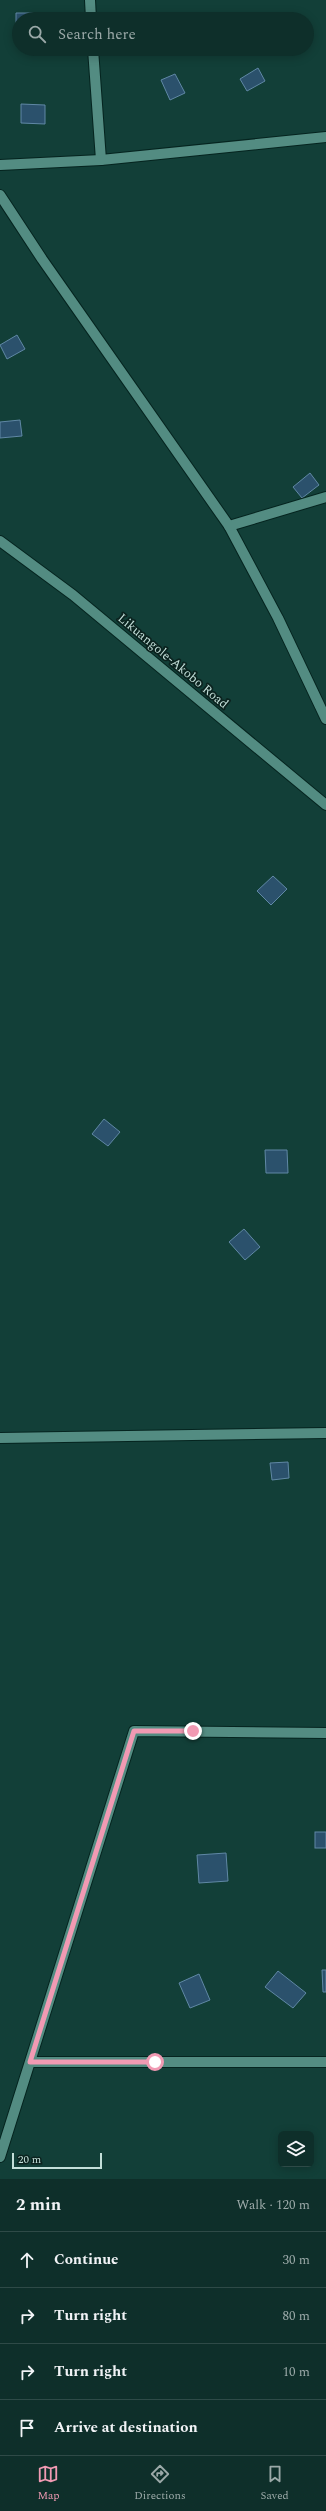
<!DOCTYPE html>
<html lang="en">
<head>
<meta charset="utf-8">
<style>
  :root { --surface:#0e2f2a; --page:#173732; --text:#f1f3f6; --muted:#9ba9a8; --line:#2e4a47; --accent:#f19ab3 }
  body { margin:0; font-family:Spectral,serif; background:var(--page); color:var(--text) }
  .controls { position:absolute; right:12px; bottom:12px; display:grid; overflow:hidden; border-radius:6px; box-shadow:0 2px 10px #0003 }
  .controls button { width:36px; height:36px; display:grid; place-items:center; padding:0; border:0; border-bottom:1px solid var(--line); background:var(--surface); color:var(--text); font:20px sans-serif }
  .scale { position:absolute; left:12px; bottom:10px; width:90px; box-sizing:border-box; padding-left:4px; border:2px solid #c3dfd9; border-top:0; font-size:11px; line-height:14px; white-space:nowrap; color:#c3dfd9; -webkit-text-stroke:3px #0b231f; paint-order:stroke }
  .stop { position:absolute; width:12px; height:12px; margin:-9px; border:3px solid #f19ab3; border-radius:50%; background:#fff }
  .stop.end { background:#f19ab3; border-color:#fff; box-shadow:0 1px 4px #0008 }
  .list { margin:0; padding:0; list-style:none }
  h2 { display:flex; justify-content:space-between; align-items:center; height:52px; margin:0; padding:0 16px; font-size:17px }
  h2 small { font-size:13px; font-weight:400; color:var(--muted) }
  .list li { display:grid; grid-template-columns:26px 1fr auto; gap:12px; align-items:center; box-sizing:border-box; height:56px; padding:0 16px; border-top:1px solid var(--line) }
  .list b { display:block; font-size:15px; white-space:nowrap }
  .list em { font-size:13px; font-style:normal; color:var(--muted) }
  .icon { flex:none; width:22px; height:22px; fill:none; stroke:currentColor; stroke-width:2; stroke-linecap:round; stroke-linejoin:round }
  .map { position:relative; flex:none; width:326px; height:2179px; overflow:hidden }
  .search { position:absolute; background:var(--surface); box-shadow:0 2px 10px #0003; left:12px; right:12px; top:12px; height:44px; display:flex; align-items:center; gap:10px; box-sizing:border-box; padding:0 14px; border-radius:22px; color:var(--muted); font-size:15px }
  .sheet { height:276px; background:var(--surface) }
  nav { display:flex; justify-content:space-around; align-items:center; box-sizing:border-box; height:56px; border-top:1px solid var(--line); background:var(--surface); font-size:11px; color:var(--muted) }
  nav a { display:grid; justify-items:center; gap:2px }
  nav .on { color:var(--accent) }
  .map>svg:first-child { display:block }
  .building { fill:#2b516c; stroke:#6088a5 }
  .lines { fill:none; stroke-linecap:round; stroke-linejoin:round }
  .minor-casing { stroke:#05241f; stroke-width:12 }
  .minor { stroke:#538c82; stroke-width:10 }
  .route { stroke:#f19ab3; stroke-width:5 }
  .labels { text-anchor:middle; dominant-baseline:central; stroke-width:3.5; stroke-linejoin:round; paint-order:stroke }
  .street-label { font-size:13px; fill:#c3dfd9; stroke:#0b231f }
</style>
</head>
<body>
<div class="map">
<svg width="326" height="2179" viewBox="0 0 326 2179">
  <rect width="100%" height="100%" fill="#123f38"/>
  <!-- building -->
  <g class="building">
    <path d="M16 13H36V19H19V33H16Z"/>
    <path d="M258 68 265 81 247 91 240 79Z"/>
    <path d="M175 74 185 93 170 100 161 80Z"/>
    <path d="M21 104 45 105V124L21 123Z"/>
    <path d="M17 335 25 349 7 359 0 345Z"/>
    <path d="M20 420 22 436 0 438V422Z"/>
    <path d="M310 473 319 485 302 498 293 487Z"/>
    <path d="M273 876 287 889 271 905 257 891Z"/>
    <path d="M104 1119 120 1132 108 1146 92 1134Z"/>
    <path d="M265 1150H287L288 1173H266Z"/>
    <path d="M244 1229 260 1247 245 1260 229 1242Z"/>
    <path d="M288 1462 289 1478 272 1480 270 1463Z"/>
    <rect x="315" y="1832" width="11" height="16"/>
    <path d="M226 1853 228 1881 199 1883 197 1855Z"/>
    <path d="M322 1970H326V1992H323Z"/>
    <path d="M278 1971 306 1993 293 2008 265 1987Z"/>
    <path d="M199 1974 210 2000 190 2008 179 1983Z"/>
  </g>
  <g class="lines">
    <defs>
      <g id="minor">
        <path d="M90 0 91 19"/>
        <path d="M93 49 101 160"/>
        <path d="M0 165 101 160 326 137"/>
        <path d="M0 195 42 259 229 526 278 618 326 719"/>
        <path d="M229 526 326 497"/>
        <path d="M0 541 73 595 326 805"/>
        <path d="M0 1438 326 1433"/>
        <path d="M31 2062H326"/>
        <path d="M0 2157 134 1731 326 1733"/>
      </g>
    </defs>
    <!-- minor casing -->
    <use href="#minor" class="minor-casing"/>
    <!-- minor -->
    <use href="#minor" class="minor"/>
  </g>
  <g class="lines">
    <!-- route -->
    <path class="route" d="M155 2062H30L134 1731H193"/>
  </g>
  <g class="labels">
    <!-- street labels -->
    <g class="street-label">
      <text transform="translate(173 661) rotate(40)">Likuangole-Akobo Road</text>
    </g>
  </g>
</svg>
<div class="controls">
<button><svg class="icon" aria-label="layers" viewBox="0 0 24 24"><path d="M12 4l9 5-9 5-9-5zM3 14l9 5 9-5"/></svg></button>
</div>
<div class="scale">20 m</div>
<div class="stop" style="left:155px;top:2062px"></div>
<div class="stop end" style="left:193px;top:1731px"></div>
<div class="search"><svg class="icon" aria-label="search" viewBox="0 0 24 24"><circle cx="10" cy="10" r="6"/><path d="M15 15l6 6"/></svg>Search here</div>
</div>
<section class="sheet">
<h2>2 min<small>Walk · 120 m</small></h2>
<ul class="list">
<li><svg class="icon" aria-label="ahead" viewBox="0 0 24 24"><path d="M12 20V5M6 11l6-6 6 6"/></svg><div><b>Continue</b></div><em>30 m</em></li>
<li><svg class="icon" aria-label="right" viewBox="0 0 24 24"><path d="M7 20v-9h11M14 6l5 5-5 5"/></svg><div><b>Turn right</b></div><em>80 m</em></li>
<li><svg class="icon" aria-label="right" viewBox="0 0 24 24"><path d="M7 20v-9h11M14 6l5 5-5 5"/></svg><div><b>Turn right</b></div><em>10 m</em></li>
<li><svg class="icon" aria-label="arrive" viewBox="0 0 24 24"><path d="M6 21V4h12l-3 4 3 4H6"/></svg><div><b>Arrive at destination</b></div></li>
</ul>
</section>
<nav>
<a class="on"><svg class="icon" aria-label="map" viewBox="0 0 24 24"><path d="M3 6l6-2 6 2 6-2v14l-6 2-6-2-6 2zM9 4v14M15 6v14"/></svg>Map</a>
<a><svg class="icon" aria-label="directions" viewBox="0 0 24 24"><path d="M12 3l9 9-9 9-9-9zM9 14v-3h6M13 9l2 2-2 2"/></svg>Directions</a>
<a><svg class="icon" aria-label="saved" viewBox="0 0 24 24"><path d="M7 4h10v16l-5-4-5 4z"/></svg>Saved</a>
</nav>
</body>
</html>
